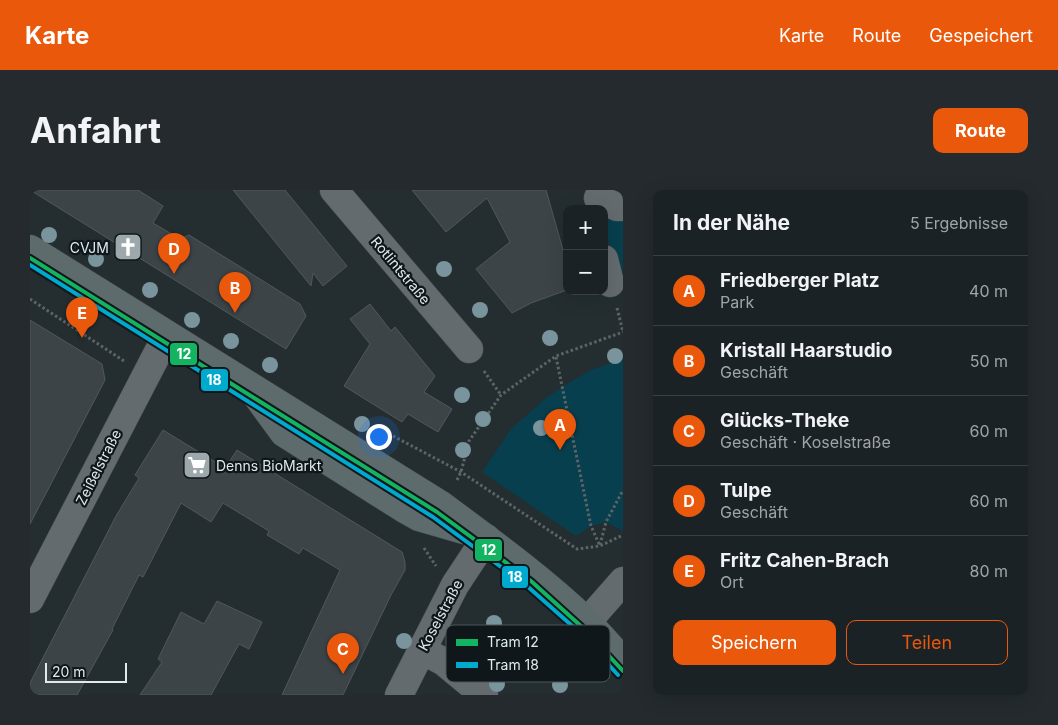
<!DOCTYPE html>
<html lang="de">
<head>
<meta charset="utf-8">
<style>
  :root { --surface:#1b2225; --page:#242a2d; --text:#f1f3f6; --muted:#a0a4a7; --line:#393f42; --accent:#ea580c }
  body { margin:0; font-family:Inter,sans-serif; background:var(--page); color:var(--text) }
  .controls { position:absolute; right:15px; top:15px; display:grid; overflow:hidden; border-radius:10px; box-shadow:0 5px 20px #0002 }
  .controls button { width:45px; height:45px; display:grid; place-items:center; padding:0; border:0; border-bottom:1px solid var(--line); background:var(--surface); color:var(--text); font:25px sans-serif }
  .scale { position:absolute; left:15px; bottom:12px; width:82px; box-sizing:border-box; padding-left:5px; border:2px solid #deeaee; border-top:0; font-size:14px; line-height:18px; white-space:nowrap; color:#deeaee; -webkit-text-stroke:4px #0f171a; paint-order:stroke }
  .you { position:absolute; left:348px; top:246px; width:18px; height:18px; margin:-12px; border:4px solid #fff; border-radius:50%; background:#1a73e8; box-shadow:0 0 0 8px #1a73e833 }
  .badge { display:grid; place-items:center; width:32px; height:32px; border-radius:50%; background:var(--accent); color:#fff; font-size:16px; font-weight:700 }
  .pin { position:absolute; translate:-50% -41px; filter:drop-shadow(0 1px 2px #0008) }
  .pin::after { content:''; position:absolute; top:26px; width:18px; height:15px; background:inherit; clip-path:polygon(0 0,100% 0,50% 100%) }
  .list { margin:0; padding:0; list-style:none }
  h2 { display:flex; justify-content:space-between; align-items:center; height:65px; margin:0; padding:0 20px; font-size:21px }
  h2 small { font-size:16px; font-weight:400; color:var(--muted) }
  .list li { display:grid; grid-template-columns:32px 1fr auto; gap:15px; align-items:center; box-sizing:border-box; height:70px; padding:0 20px; border-top:1px solid var(--line) }
  .list b { display:block; font-size:19px; white-space:nowrap }
  .list p { margin:0; font-size:16px; white-space:nowrap; color:var(--muted) }
  .list em { font-size:16px; font-style:normal; color:var(--muted) }
  .actions { display:flex; gap:10px; padding:15px 20px }
  .actions a { flex:1; padding:11px 0; border:1px solid var(--accent); border-radius:10px; text-align:center; font-size:18px; color:var(--accent) }
  .actions .main { background:var(--accent); color:#fff }
  .map { position:relative; flex:none; width:593px; height:505px; overflow:hidden; border-radius:10px }
  header { display:flex; align-items:center; gap:30px; box-sizing:border-box; height:70px; padding:0 25px; background:var(--accent); color:#fff }
  header strong { font-size:24px }
  nav { display:flex; gap:28px; margin-inline-start:auto; font-size:18px }
  .intro { display:flex; align-items:center; justify-content:space-between; box-sizing:border-box; height:120px; padding:0 30px }
  h1 { margin:0; font-size:35px }
  .button { padding:12px 22px; border-radius:10px; background:var(--accent); color:#fff; font-size:18px; font-weight:700 }
  main { display:flex; gap:30px; padding:0 30px }
  aside { flex:1; background:var(--surface); border-radius:10px; box-shadow:0 5px 20px #0002 }
  .map>svg:first-child { display:block }
  .green { fill:#073f4e }
  .building { fill:#3c4448; stroke:#51585b }
  .lines { fill:none; stroke-linecap:round; stroke-linejoin:round }
  .minor-casing { stroke:#444c4f; stroke-width:29 }
  .major-casing { stroke:#444c4f; stroke-width:29 }
  .path { stroke:#5c6467; stroke-width:3; stroke-dasharray:2.5 2.5; stroke-linecap:butt }
  .minor { stroke:#646b6e; stroke-width:28 }
  .major { stroke:#5e6b6c; stroke-width:28 }
  .tram-1-casing { stroke:#0f171a; stroke-width:8 }
  .tram-2-casing { stroke:#0f171a; stroke-width:8 }
  .tram-1 { stroke:#13b361; stroke-width:4 }
  .tram-2 { stroke:#00a9ce; stroke-width:4 }
  .tree { fill:#7a949d }
  .labels { text-anchor:middle; dominant-baseline:central; stroke-width:4.5; stroke-linejoin:round; paint-order:stroke }
  .poi-label { font-size:14px; fill:#deeaee; stroke:#0f171a; text-anchor:end }
  .street-label { font-size:14px; fill:#deeaee; stroke:#0f171a }
  .key { fill:#0f171a; stroke:#4d565a; stroke-width:1 }
  .key-label { font-size:14px; fill:#deeaee }
  .line-badge { stroke:#0f171a; stroke-width:2 }
  .badge-label { font-size:14px; text-anchor:middle; font-weight:bold; fill:#fff }
</style>
</head>
<body>
<header>
<strong>Karte</strong>
<nav><a>Karte</a><a>Route</a><a>Gespeichert</a></nav>
</header>
<div class="intro"><h1>Anfahrt</h1><a class="button">Route</a></div>
<main>
<div class="map">
<svg width="593" height="505" viewBox="0 0 593 505">
  <rect width="100%" height="100%" fill="#242e31"/>
  <!-- green -->
  <g class="green">
    <path d="M593 24V81L586 83 575 36 581 27Z"/>
    <path d="M593 169V341L576 332 561 336 546 346 452 282 481 239 516 208 532 197 561 180Z"/>
  </g>
  <!-- building -->
  <g class="building">
    <path d="M0 0H108L133 16 123 33 150 49 159 45 270 114 276 126 256 159Z"/>
    <path d="M203 0H255L317 76 293 96 283 83 281 96Z"/>
    <path d="M382 0H516L537 74V100L501 113 482 123 446 79 480 52 457 8 416 42Z"/>
    <path d="M340 114 361 141 365 137 405 186 394 202 422 219 408 242 378 224 372 232 314 196 340 154 320 129Z"/>
    <path d="M0 130 72 174 75 190 0 334Z"/>
    <path d="M133 240 195 278 207 260 372 362 375 372V380L361 405 313 505H252L310 380 273 358 269 364 237 345 239 341 193 313 181 332 151 313 113 387 109 385 82 439 83 440 47 505H0V493L86 326 109 288 105 285Z"/>
    <path d="M187 411 232 432 219 459 209 454 181 505H110L132 472 128 469 151 422 174 434Z"/>
  </g>
  <g class="lines">
    <defs>
      <g id="minor">
        <path d="M304 0 439 159"/>
        <path d="M568 8 587 17H593"/>
        <path d="M574 69 580 93"/>
        <path d="M0 409 137 145"/>
        <path d="M557 432 593 391"/>
        <path d="M392 460 414 472 454 505"/>
        <path d="M369 505 425 395 456 348"/>
      </g>
      <g id="major">
        <path d="M0 59 411 315C461 352 512 389 557 432 569 444 581 458 593 471"/>
        <path d="M227 206 254 243 373 318 389 327 434 340"/>
      </g>
    </defs>
    <!-- minor casing -->
    <use href="#minor" class="minor-casing"/>
    <!-- major casing -->
    <use href="#major" class="major-casing"/>
    <!-- path -->
    <g class="path">
      <path d="M0 109 94 171"/>
      <path d="M587 118 593 142"/>
      <path d="M526 167 561 336 570 356"/>
      <path d="M454 181 471 205"/>
      <path d="M363 246 431 282 547 359 570 356 593 345"/>
      <path d="M427 290 431 282 439 251 471 205 526 166 593 142"/>
      <path d="M570 355 576 332 593 300"/>
      <path d="M394 358 406 376"/>
    </g>
    <!-- minor -->
    <use href="#minor" class="minor"/>
    <!-- major -->
    <use href="#major" class="major"/>
    <defs>
      <path id="tram-1" d="M0 68 407 322 501 391 552 437 593 481"/>
      <path id="tram-2" d="M0 75 403 327 497 396 548 441 588 485"/>
    </defs>
    <!-- tram-1 casing -->
    <use href="#tram-1" class="tram-1-casing"/>
    <!-- tram-2 casing -->
    <use href="#tram-2" class="tram-2-casing"/>
    <!-- tram-1 -->
    <use href="#tram-1" class="tram-1"/>
    <!-- tram-2 -->
    <use href="#tram-2" class="tram-2"/>
  </g>
  <!-- trees -->
  <g class="tree">
    <circle cx="19" cy="45" r="8"/>
    <circle cx="66" cy="69" r="8"/>
    <circle cx="414" cy="79" r="8"/>
    <circle cx="120" cy="100" r="8"/>
    <circle cx="450" cy="120" r="8"/>
    <circle cx="162" cy="130" r="8"/>
    <circle cx="520" cy="148" r="8"/>
    <circle cx="201" cy="151" r="8"/>
    <circle cx="585" cy="166" r="8"/>
    <circle cx="240" cy="175" r="8"/>
    <circle cx="432" cy="205" r="8"/>
    <circle cx="453" cy="229" r="8"/>
    <circle cx="332" cy="234" r="8"/>
    <circle cx="511" cy="238" r="8"/>
    <circle cx="433" cy="260" r="8"/>
    <circle cx="464" cy="433" r="8"/>
    <circle cx="374" cy="451" r="8"/>
    <circle cx="467" cy="494" r="8"/>
    <circle cx="530" cy="495" r="8"/>
  </g>
  <!-- icons -->
  <defs>
    <symbol id="church-square" viewBox="-11 -11 22 22"><rect x="-9" y="-9" width="18" height="18" rx="4" fill="#9da8ac" stroke="#0f171a"/><path d="M-1.2-6h2.4v3.5h3.3v2.4h-3.3V6h-2.4V-.1h-3.3v-2.4h3.3Z" fill="#fff"/></symbol>
    <symbol id="supermarket-square" viewBox="-11 -11 22 22"><rect x="-9" y="-9" width="18" height="18" rx="4" fill="#9da8ac" stroke="#0f171a"/><path d="M-6-5.5h2.5l.6 2H6L4.5 2H-2.5L-4.4-4H-6ZM-1.5 3.2a1.3 1.3 0 1 0 .1 0ZM3 3.2a1.3 1.3 0 1 0 .1 0Z" fill="#fff"/></symbol>
  </defs>
  <g fill-rule="evenodd">
    <use href="#church-square" x="82" y="41" width="32" height="32"/>
    <use href="#supermarket-square" x="151" y="259" width="32" height="32"/>
  </g>
  <g class="labels">
    <!-- poi labels -->
    <g class="poi-label">
      <text x="79" y="57">CVJM</text>
      <text x="186" y="275" text-anchor="start">Denns BioMarkt</text>
    </g>
    <!-- street labels -->
    <g class="street-label">
      <text transform="translate(371 80) rotate(50)">Rotlintstraße</text>
      <text transform="translate(68 277) rotate(-63)">Zeißelstraße</text>
      <text transform="translate(410 425) rotate(-62)">Koselstraße</text>
    </g>
  </g>
  <!-- legend -->
  <rect x="416" y="435" width="164" height="57" rx="8" class="key"/>
  <rect x="426" y="449" width="22" height="7" fill="#13b361"/>
  <rect x="426" y="472" width="22" height="6" fill="#00a9ce"/>
  <g class="key-label">
    <text x="457" y="457">Tram 12</text>
    <text x="457" y="480">Tram 18</text>
  </g>
  <g class="line-badge">
    <rect x="139" y="152" width="29" height="24" rx="5" fill="#13b361"/>
    <rect x="170" y="178" width="29" height="24" rx="5" fill="#00a9ce"/>
    <rect x="444" y="348" width="29" height="24" rx="5" fill="#13b361"/>
    <rect x="471" y="375" width="28" height="24" rx="5" fill="#00a9ce"/>
  </g>
  <g class="badge-label">
    <text x="154" y="169">12</text>
    <text x="184" y="195">18</text>
    <text x="459" y="365">12</text>
    <text x="485" y="392">18</text>
  </g>
</svg>
<div class="controls">
<button>+</button>
<button>−</button>
</div>
<div class="scale">20 m</div>
<div class="you"></div>
<div class="pin badge" style="left:530px;top:260px">A</div>
<div class="pin badge" style="left:205px;top:123px">B</div>
<div class="pin badge" style="left:313px;top:484px">C</div>
<div class="pin badge" style="left:144px;top:84px">D</div>
<div class="pin badge" style="left:52px;top:148px">E</div>
</div>
<aside>
<h2>In der Nähe<small>5 Ergebnisse</small></h2>
<ul class="list">
<li><span class="badge">A</span><div><b>Friedberger Platz</b><p>Park</p></div><em>40 m</em></li>
<li><span class="badge">B</span><div><b>Kristall Haarstudio</b><p>Geschäft</p></div><em>50 m</em></li>
<li><span class="badge">C</span><div><b>Glücks-Theke</b><p>Geschäft · Koselstraße</p></div><em>60 m</em></li>
<li><span class="badge">D</span><div><b>Tulpe</b><p>Geschäft</p></div><em>60 m</em></li>
<li><span class="badge">E</span><div><b>Fritz Cahen-Brach</b><p>Ort</p></div><em>80 m</em></li>
</ul>
<div class="actions"><a class="main">Speichern</a><a>Teilen</a></div>
</aside>
</main>
</body>
</html>
